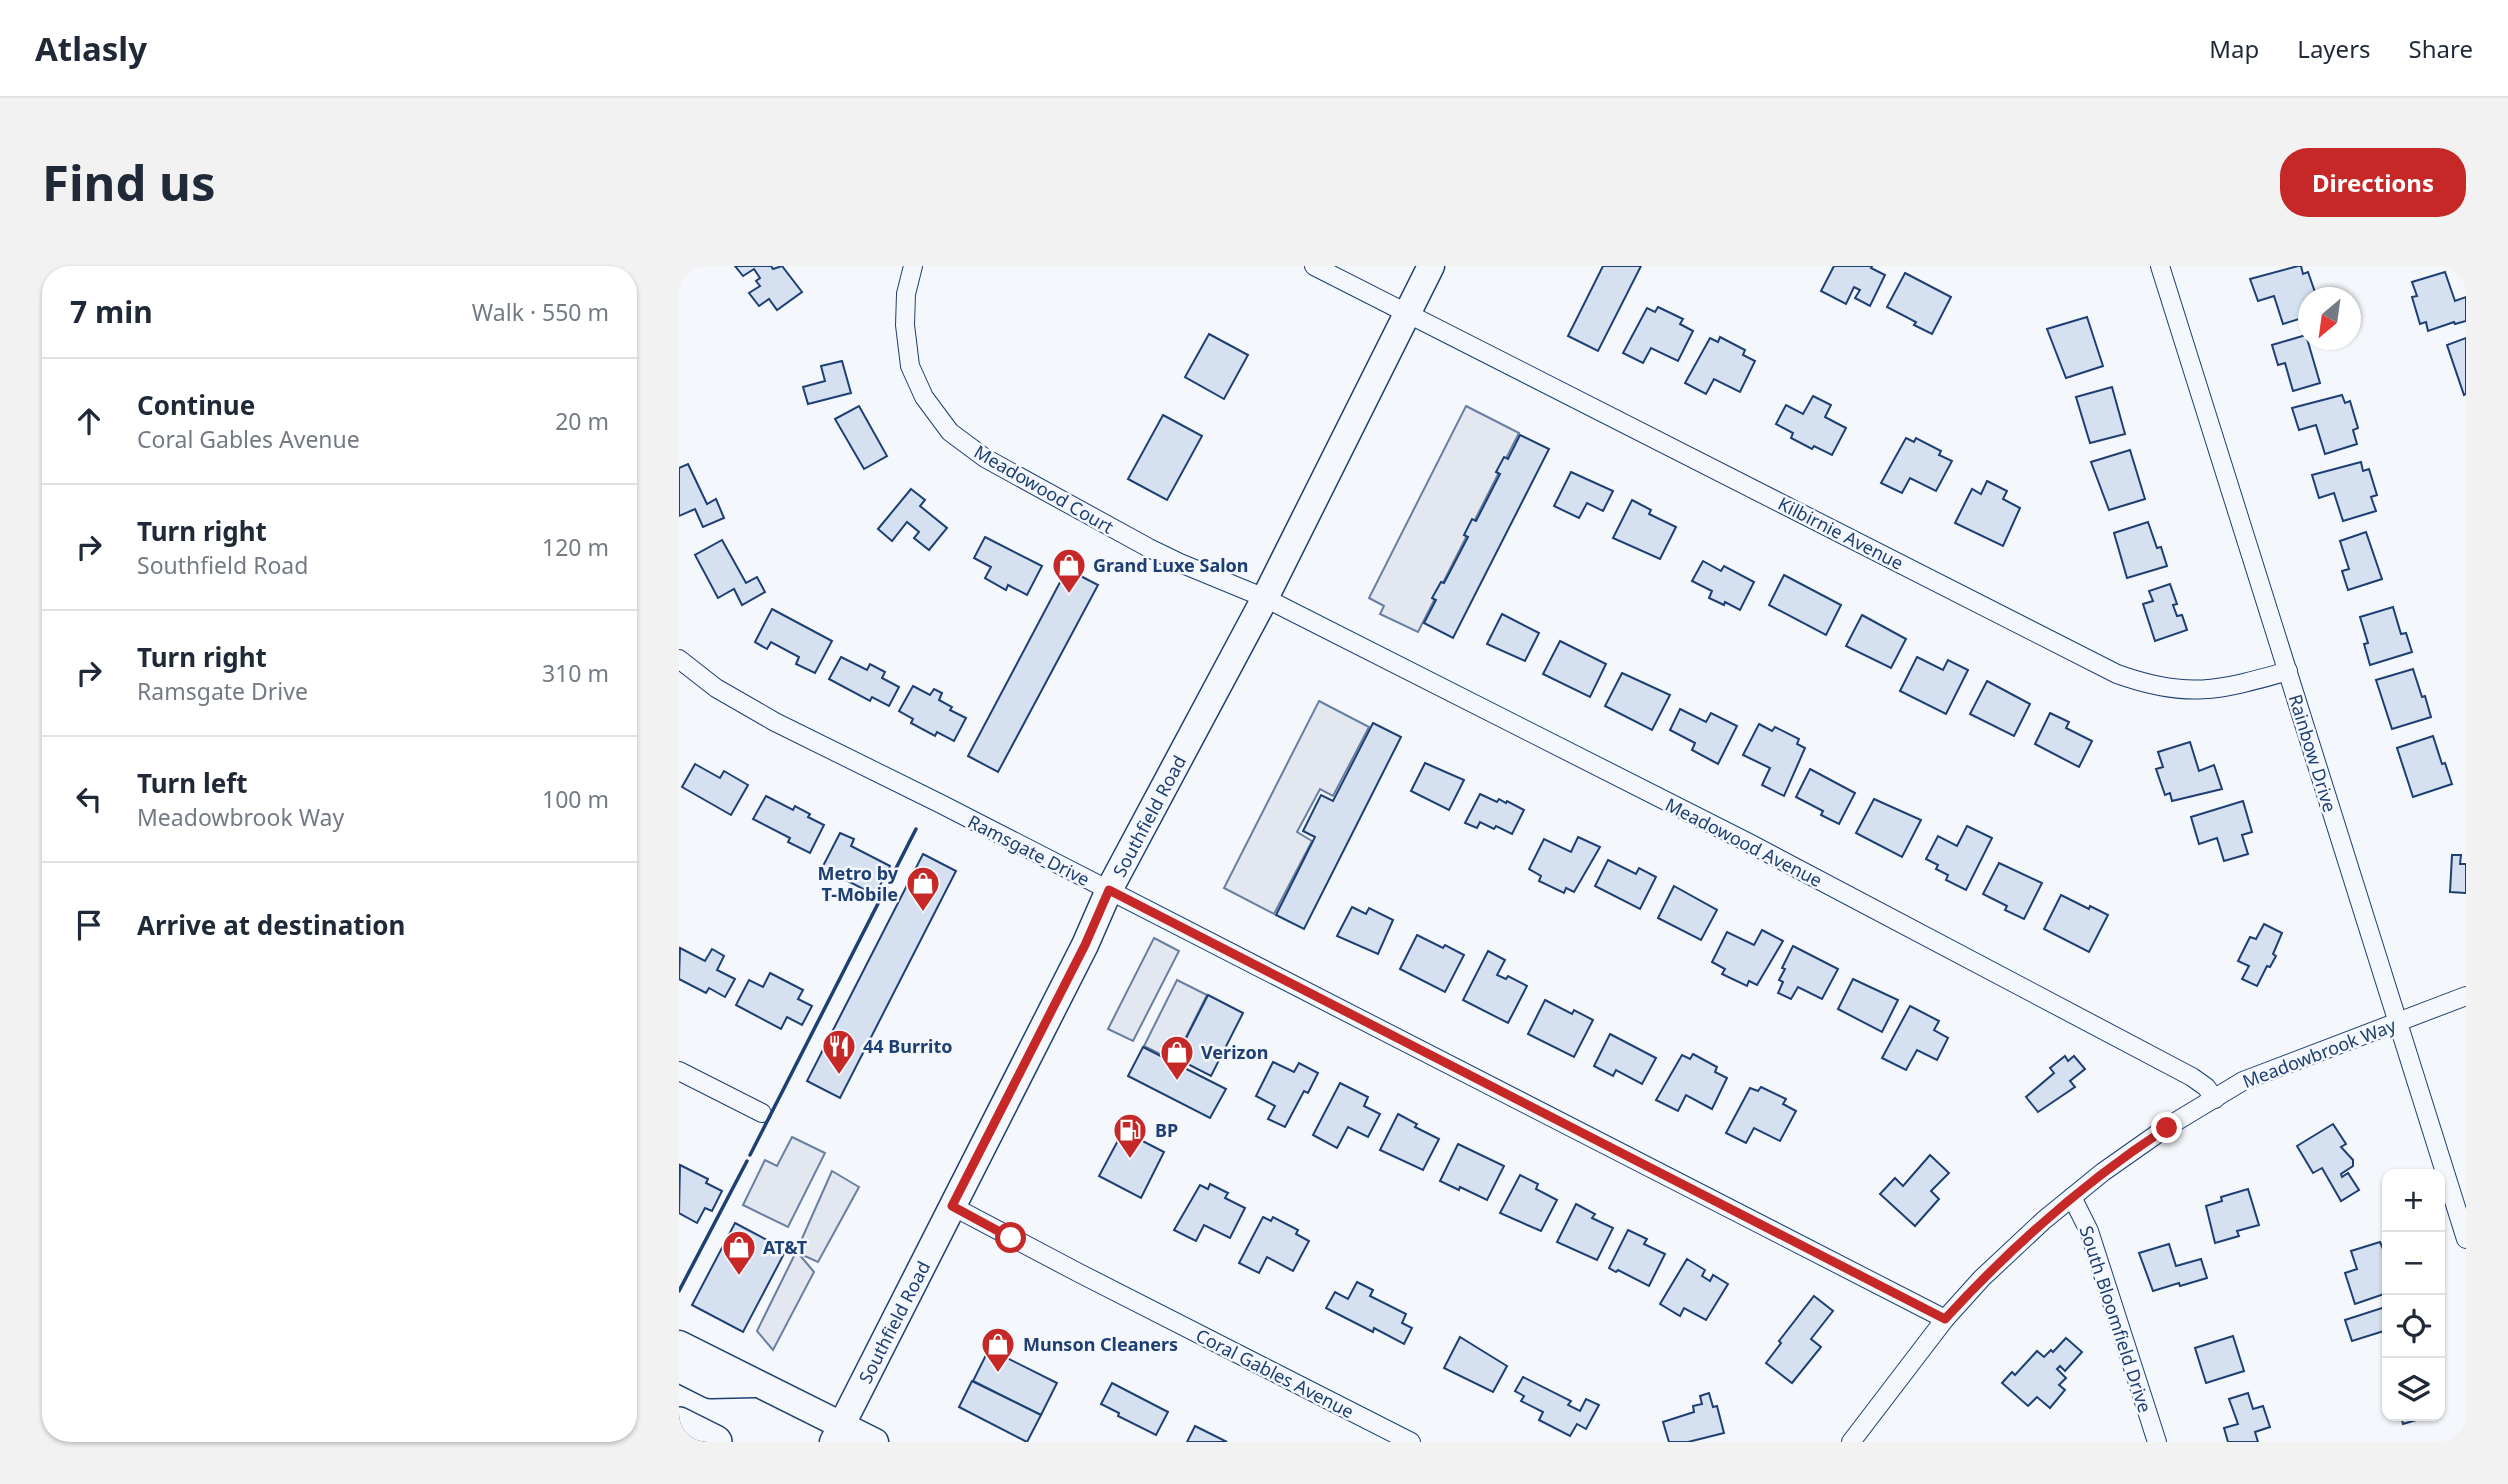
<!DOCTYPE html>
<html lang="en">
<head>
<meta charset="utf-8">
<style>
  :root { --surface:#fff; --page:#f2f2f3; --text:#1f2937; --muted:#747a83; --line:#e0e1e3; --accent:#c62828 }
  body { margin:0; font-family:"Noto Sans",sans-serif; background:var(--page); color:var(--text) }
  .controls { position:absolute; right:21px; bottom:21px; display:grid; overflow:hidden; border-radius:14px; box-shadow:0 2px 5px #0004 }
  .controls button { width:63px; height:63px; display:grid; place-items:center; padding:0; border:0; border-bottom:2px solid var(--line); background:var(--surface); color:var(--text); font:35px sans-serif }
  .compass { position:absolute; left:1619px; top:21px; width:63px; height:63px; border-radius:50%; background:var(--surface); box-shadow:0 2px 5px #0004; rotate:209deg }
  .stop { position:absolute; width:21px; height:21px; margin:-16px; border:5px solid #c62828; border-radius:50%; background:#fff }
  .stop.end { background:#c62828; border-color:#fff; box-shadow:0 2px 7px #0008 }
  .list { margin:0; padding:0; list-style:none }
  h2 { display:flex; justify-content:space-between; align-items:center; height:91px; margin:0; padding:0 28px; font-size:30px }
  h2 small { font-size:23px; font-weight:400; color:var(--muted) }
  .list li { display:grid; grid-template-columns:46px 1fr auto; gap:21px; align-items:center; box-sizing:border-box; height:126px; padding:0 28px; border-top:2px solid var(--line) }
  .list b { display:block; font-size:26px; white-space:nowrap }
  .list p { margin:0; font-size:23px; white-space:nowrap; color:var(--muted) }
  .list em { font-size:23px; font-style:normal; color:var(--muted) }
  .icon { flex:none; width:38px; height:38px; fill:none; stroke:currentColor; stroke-width:2; stroke-linecap:round; stroke-linejoin:round }
  .map { position:relative; flex:none; width:1787px; height:1176px; overflow:hidden; border-radius:28px }
  header { display:flex; align-items:center; gap:42px; box-sizing:border-box; height:98px; padding:0 35px; background:var(--surface); border-bottom:2px solid var(--line) }
  header strong { font-size:33px }
  nav { display:flex; gap:38px; margin-inline-start:auto; font-size:24px }
  .intro { display:flex; align-items:center; justify-content:space-between; box-sizing:border-box; height:168px; padding:0 42px }
  h1 { margin:0; font-size:49px }
  .button { padding:18px 32px; border-radius:28px; background:var(--accent); color:#fff; font-size:24px; font-weight:700 }
  main { display:flex; gap:42px; padding:0 42px }
  aside { flex:1; background:var(--surface); border-radius:28px; box-shadow:0 2px 5px #0004 }
  .map>svg:first-child { display:block }
  .parking { fill:#e3e8f0; stroke:#687fa3; stroke-width:2 }
  .building { fill:#d5e0f0; stroke:#1d3f73; stroke-width:2 }
  .lines { fill:none; stroke-linecap:round; stroke-linejoin:round }
  .street-casing { stroke:#1d3f73; stroke-width:20 }
  .secondary-casing { stroke:#1d3f73; stroke-width:29 }
  .highway-casing { stroke:#1d3f73; stroke-width:36 }
  .street { stroke:#f4f7fb; stroke-width:18 }
  .secondary { stroke:#f4f7fb; stroke-width:26 }
  .highway { stroke:#f4f7fb; stroke-width:33 }
  .wall { stroke:#1d3f73; stroke-width:3.5 }
  .route { stroke:#c62828; stroke-width:9 }
  .labels { text-anchor:middle; dominant-baseline:central; stroke-width:5; stroke-linejoin:round; paint-order:stroke }
  .street-label { font-size:18px; fill:#1d3f73; stroke:#f4f7fb }
  .poi-label { font-size:18px; font-weight:bold; fill:#1d3f73; stroke:#f4f7fb; text-anchor:start }
</style>
</head>
<body>
<header>
<strong>Atlasly</strong>
<nav><a>Map</a><a>Layers</a><a>Share</a></nav>
</header>
<div class="intro"><h1>Find us</h1><a class="button">Directions</a></div>
<main>
<aside>
<h2>7 min<small>Walk · 550 m</small></h2>
<ul class="list">
<li><svg class="icon" aria-label="ahead" viewBox="0 0 24 24"><path d="M12 20V5M6 11l6-6 6 6"/></svg><div><b>Continue</b><p>Coral Gables Avenue</p></div><em>20 m</em></li>
<li><svg class="icon" aria-label="right" viewBox="0 0 24 24"><path d="M7 20v-9h11M14 6l5 5-5 5"/></svg><div><b>Turn right</b><p>Southfield Road</p></div><em>120 m</em></li>
<li><svg class="icon" aria-label="right" viewBox="0 0 24 24"><path d="M7 20v-9h11M14 6l5 5-5 5"/></svg><div><b>Turn right</b><p>Ramsgate Drive</p></div><em>310 m</em></li>
<li><svg class="icon" aria-label="left" viewBox="0 0 24 24"><path d="M17 20v-9H6M10 6l-5 5 5 5"/></svg><div><b>Turn left</b><p>Meadowbrook Way</p></div><em>100 m</em></li>
<li><svg class="icon" aria-label="arrive" viewBox="0 0 24 24"><path d="M6 21V4h12l-3 4 3 4H6"/></svg><div><b>Arrive at destination</b></div></li>
</ul>
</aside>
<div class="map">
<svg width="1787" height="1176" viewBox="0 0 1787 1176">
  <rect width="100%" height="100%" fill="#f4f7fb"/>
  <!-- parking -->
  <g class="parking">
    <path d="M787 140 840 167 739 366 701 348 705 340 690 332Z"/>
    <path d="M640 435 690 461 654 530 641 523 618 566 633 575 595 648 545 622Z"/>
    <path d="M475 672 500 685 454 775 429 763Z"/>
    <path d="M498 714 528 729 495 795 465 780Z"/>
    <path d="M113 871 146 887 109 961 64 939 86 894 98 900Z"/>
    <path d="M153 905 180 921 139 996 119 987 135 1006 94 1084 78 1065 117 986Z"/>
  </g>
  <!-- building -->
  <g class="building">
    <path d="M56 0H92L94 3 103 0 123 26 98 44 90 33 80 40 70 27 81 20 77 15 81 12 75 3 64 10Z"/>
    <path d="M924 0H962L919 85 889 70Z"/>
    <path d="M1155 0H1193L1192 2 1206 9 1191 40 1176 32 1181 24 1175 21 1167 38 1142 25Z"/>
    <path d="M1619 0H1622L1624 8 1629 6 1638 32H1630V50L1604 58 1595 30 1579 35 1571 13Z"/>
    <path d="M1766 6 1776 35 1787 31V55L1776 58 1775 56 1749 65 1747 56 1741 58 1733 31 1738 30 1733 16Z"/>
    <path d="M1226 7 1272 31 1253 68 1235 59 1237 56 1208 41Z"/>
    <path d="M979 41 1004 53 1001 58 1014 65 999 95 972 82 964 97 944 87 968 42 976 46Z"/>
    <path d="M1408 51 1424 100 1387 112 1368 63Z"/>
    <path d="M530 68 569 89 545 133 506 111Z"/>
    <path d="M1627 69 1641 117 1614 125 1606 97 1599 99 1593 79Z"/>
    <path d="M1041 71 1066 84 1064 89 1076 95 1061 126 1035 113 1027 128 1006 117 1031 72 1039 76Z"/>
    <path d="M1787 72V128L1785 129 1768 79Z"/>
    <path d="M163 95 172 127 129 138 124 121 146 115 142 100Z"/>
    <path d="M1433 121 1446 168 1411 177 1397 131Z"/>
    <path d="M1663 129 1666 137 1671 135 1679 162 1674 164 1678 178 1646 188 1637 159 1620 164 1613 142Z"/>
    <path d="M1134 130 1152 139 1146 151 1167 162 1153 189 1135 180 1133 183 1112 172 1114 167 1097 158 1107 139 1124 148Z"/>
    <path d="M180 140 208 190 185 203 156 153Z"/>
    <path d="M484 149 523 170 488 234 449 213Z"/>
    <path d="M841 169 870 183 774 372 745 357 757 334 753 332 762 316 765 317 789 271 785 269 793 253 797 255 821 208 817 206 825 191 829 193Z"/>
    <path d="M1227 172 1235 176 1237 172 1262 185 1260 189 1273 195 1257 225 1231 212 1223 227 1202 217Z"/>
    <path d="M1451 184 1466 233 1430 244 1412 196Z"/>
    <path d="M1682 196 1684 205 1690 203 1698 229 1692 231 1697 245 1664 255 1655 227 1640 232 1633 209Z"/>
    <path d="M9 198 28 238 37 233 45 252 24 261 16 243 0 250V202Z"/>
    <path d="M892 206 934 225 924 245 908 237 900 252 875 240Z"/>
    <path d="M1308 215 1328 225 1324 233 1341 242 1324 280 1276 257 1293 223 1302 228Z"/>
    <path d="M232 223 246 234 241 240 268 262 250 284 235 272 240 266 228 256 213 275 199 263Z"/>
    <path d="M953 234 972 244 970 248 997 261 981 293 934 272Z"/>
    <path d="M1469 256 1478 282 1482 281 1488 300 1448 312 1435 267Z"/>
    <path d="M1687 266 1703 313 1669 324 1663 305 1670 303 1661 275Z"/>
    <path d="M306 271 363 300 348 329 329 319 327 324 306 312 312 301 295 292Z"/>
    <path d="M43 274 67 317 78 311 86 326 63 339 55 323 39 332 16 289Z"/>
    <path d="M1024 295 1042 305 1045 300 1075 316 1061 344 1046 336 1045 339 1030 332 1033 325 1013 315Z"/>
    <path d="M388 303 419 319 319 506 289 490Z"/>
    <path d="M1105 309 1162 339 1147 369 1090 339Z"/>
    <path d="M1491 318 1498 338 1494 339 1498 350 1503 349 1508 364 1476 375 1464 338 1474 335 1470 325Z"/>
    <path d="M1714 341 1722 368 1727 367 1733 386 1691 399 1685 378 1689 377 1681 351Z"/>
    <path d="M93 343 153 375 136 407 117 398 120 391 92 376 88 383 76 376Z"/>
    <path d="M823 348 860 367 846 395 808 378Z"/>
    <path d="M1183 349 1227 373 1212 402 1167 380Z"/>
    <path d="M881 375 927 398 911 431 864 408Z"/>
    <path d="M162 391 188 404 191 398 206 406 203 412 220 421 210 440 193 431 191 435 150 413Z"/>
    <path d="M1238 391 1264 404 1269 394 1289 404 1267 448 1221 425Z"/>
    <path d="M1734 403 1743 431 1746 430 1752 451 1713 463 1697 414Z"/>
    <path d="M943 407 991 429 973 464 926 440Z"/>
    <path d="M1308 415 1351 438 1335 470 1291 448Z"/>
    <path d="M234 420 251 429 255 423 263 427 260 434 273 441 271 444 287 452 275 475 258 466 256 470 232 457 234 453 220 445Z"/>
    <path d="M1001 443 1027 456 1032 447 1058 460 1039 498 1013 484 1016 477 991 464Z"/>
    <path d="M1371 447 1390 456 1387 462 1413 475 1400 501 1356 478Z"/>
    <path d="M694 457 722 471 625 663 597 649 636 571 624 565 642 529 654 535Z"/>
    <path d="M1080 458 1093 465 1096 461 1120 473 1118 478 1126 482 1105 530 1083 519 1091 502 1064 489Z"/>
    <path d="M1754 470 1763 498 1766 497 1773 518 1734 531 1718 482Z"/>
    <path d="M1511 476 1520 505 1535 499 1543 523 1493 535 1491 527 1486 529 1477 503 1484 501 1479 486Z"/>
    <path d="M746 497 785 514 770 544 732 525Z"/>
    <path d="M16 498 41 512 45 505 69 519 52 549 3 521Z"/>
    <path d="M1131 503 1176 527 1160 558 1142 549 1144 545 1117 531Z"/>
    <path d="M801 528 818 536 820 533 827 537 828 535 845 544 833 568 817 560 815 563 801 556 798 562 786 557Z"/>
    <path d="M87 530 114 544 116 540 131 548 129 551 145 559 131 587 109 576 111 572 74 553Z"/>
    <path d="M1195 533 1242 554 1223 591 1177 567Z"/>
    <path d="M1564 535 1573 566 1563 569 1569 588 1545 595 1538 572 1520 578 1512 551Z"/>
    <path d="M1288 560 1313 572 1287 624 1267 614 1269 609 1257 603 1259 599 1247 593 1259 570 1278 580Z"/>
    <path d="M161 567 175 573 172 580 211 600 196 629 143 602Z"/>
    <path d="M899 571 921 581 895 626 887 622 885 627 860 615 862 610 850 603 865 573 892 586Z"/>
    <path d="M244 588 277 605 161 832 128 815Z"/>
    <path d="M1773 589H1782L1781 598H1787V627L1771 626Z"/>
    <path d="M929 594 957 608 960 602 977 611 961 643 916 620Z"/>
    <path d="M1320 597 1363 617 1345 653 1326 644 1328 640 1304 628Z"/>
    <path d="M995 620 1038 644 1022 674 979 652Z"/>
    <path d="M1382 629 1410 643 1411 640 1429 649 1410 686 1365 663Z"/>
    <path d="M673 641 687 648 690 642 714 654 699 688 658 670Z"/>
    <path d="M1585 658 1603 667 1594 688 1597 690 1591 701 1588 700 1578 720 1563 713 1570 700 1559 695 1571 671 1577 673Z"/>
    <path d="M1083 664 1104 675 1078 719 1070 715 1068 720 1043 708 1046 703 1033 696 1048 666 1075 679Z"/>
    <path d="M738 669 764 682 766 679 785 689 766 726 721 703Z"/>
    <path d="M1114 680 1159 703 1143 733 1119 721 1112 733 1099 727 1104 716 1100 714 1106 703 1103 702Z"/>
    <path d="M1 682 26 695 33 683 45 690 38 704 56 713 46 731 30 722 27 727 0 713Z"/>
    <path d="M809 685 826 694 818 709 827 713 829 710 848 720 829 757 784 734Z"/>
    <path d="M91 707 124 724 119 733 133 740 123 759 108 751 102 763 57 739 70 714 84 721Z"/>
    <path d="M1174 713 1219 734 1203 766 1159 743Z"/>
    <path d="M529 729 564 747 532 810 497 792Z"/>
    <path d="M866 734 893 748 895 744 914 754 895 791 849 768Z"/>
    <path d="M1231 740 1260 755 1255 764 1269 772 1258 794 1238 784 1227 804 1203 792Z"/>
    <path d="M931 768 977 792 963 818 937 804 934 810 915 800Z"/>
    <path d="M464 781 547 823 531 852 449 810Z"/>
    <path d="M1014 788 1038 801 1036 806 1048 812 1033 843 1007 829 999 845 977 834 1003 789 1011 793Z"/>
    <path d="M1386 790 1389 795 1395 790 1406 803 1391 815 1396 821 1359 846 1347 831 1375 807 1371 802Z"/>
    <path d="M594 796 615 806 620 797 639 807 629 827 625 825 606 861 589 853 596 840 577 830Z"/>
    <path d="M661 817 689 831 685 840 701 848 689 871 669 861 658 882 634 869Z"/>
    <path d="M1082 821 1107 833 1104 838 1117 845 1101 875 1075 862 1067 877 1047 867 1071 822 1079 825Z"/>
    <path d="M719 848 738 858 736 861 760 873 744 904 701 884Z"/>
    <path d="M1654 858 1667 878 1662 881 1674 894V900L1662 908 1663 911 1669 907 1680 924 1662 935 1643 902 1634 907 1618 880Z"/>
    <path d="M444 865 485 886 462 932 420 910Z"/>
    <path d="M779 878 825 900 808 934 781 921 780 924 761 915Z"/>
    <path d="M1251 889 1270 907 1252 925 1260 933 1236 960 1201 928 1216 912 1224 920Z"/>
    <path d="M1 899 29 913 27 917 43 925 33 945 26 942 18 957 0 947Z"/>
    <path d="M841 909 859 918 857 923 878 934 862 965 821 947Z"/>
    <path d="M531 918 549 927 546 932 566 942 551 972 525 959 517 975 495 964 521 919 529 923Z"/>
    <path d="M1569 923 1580 959 1558 965 1560 970 1536 977 1527 940 1543 935 1542 931Z"/>
    <path d="M897 938 916 948 913 952 934 962 918 994 878 976Z"/>
    <path d="M584 951 592 955 594 951 619 964 617 968 630 975 614 1005 588 991 580 1007 560 997Z"/>
    <path d="M56 957 107 984 64 1066 13 1039Z"/>
    <path d="M949 964 968 973 965 978 986 988 970 1020 939 1004 937 1006 930 1002Z"/>
    <path d="M1701 976 1708 992V1027L1676 1038 1666 1007 1678 1003 1672 985Z"/>
    <path d="M1490 978 1497 1000 1522 993 1528 1012 1501 1020 1500 1017 1474 1025 1460 987Z"/>
    <path d="M1008 993 1026 1004 1023 1010 1031 1015 1034 1009 1049 1018 1027 1054 1005 1042 1001 1050 981 1038Z"/>
    <path d="M678 1016 694 1024 691 1030 727 1048 723 1057 733 1062 725 1078 695 1062 694 1066 647 1042 656 1026 669 1033Z"/>
    <path d="M1135 1030 1154 1045 1132 1073 1142 1081 1113 1117 1087 1097 1102 1077 1100 1075Z"/>
    <path d="M1706 1041 1708 1064 1673 1075 1666 1054Z"/>
    <path d="M1554 1070 1565 1105 1527 1117 1516 1082Z"/>
    <path d="M781 1071 828 1100 814 1126 765 1102Z"/>
    <path d="M1387 1072 1403 1086 1386 1105 1381 1100 1378 1103 1387 1112 1380 1119 1386 1124 1371 1142 1358 1131 1349 1140 1323 1117 1333 1106 1336 1109 1358 1085 1365 1091 1372 1084 1374 1086Z"/>
    <path d="M310 1083 378 1117 362 1149 294 1115Z"/>
    <path d="M844 1111 892 1135 889 1139 901 1145 907 1133 920 1139 907 1163 898 1158 891 1170 860 1154 864 1146 842 1135 845 1130 836 1125Z"/>
    <path d="M293 1115 362 1149 348 1176 280 1141Z"/>
    <path d="M433 1117 489 1146 477 1169 439 1150 440 1147 422 1138Z"/>
    <path d="M1030 1127 1034 1141 1038 1140 1045 1167 1009 1176H990L984 1156 1015 1146 1014 1140 1023 1138 1021 1130Z"/>
    <path d="M1569 1127 1574 1143 1584 1140 1591 1161 1576 1166 1579 1176H1549L1545 1162 1559 1158 1550 1133Z"/>
    <path d="M1719 1150H1751L1724 1158 1722 1150Z"/>
    <path d="M516 1160 548 1176H508Z"/>
  </g>
  <g class="lines">
    <defs>
      <g id="street">
        <path d="M234 0 227 28 226 59 231 100 245 131 271 166 306 192 470 282 501 297 586 332 1070 577 1513 811 1527 821 1536 833"/>
        <path d="M635 0 1438 408C1508 433 1539 425 1609 405"/>
        <path d="M1481 0 1787 973"/>
        <path d="M0 393 37 422 96 456 262 538 1266 1053"/>
        <path d="M0 805 83 847"/>
        <path d="M1393 931 1410 965 1478 1176"/>
        <path d="M273 940 400 1007 732 1176"/>
        <path d="M1172 1176 1266 1053 1303 1012 1365 954 1424 906 1488 861 1564 815 1787 730"/>
      </g>
      <g id="secondary">
        <path d="M0 1078 196 1176"/>
        <path d="M0 1103 32 1119 75 1118"/>
        <path d="M154 1176 406 679 430 624 586 332 752 0"/>
      </g>
      <path id="highway" d="M0 1158 36 1176"/>
    </defs>
    <!-- street casing -->
    <use href="#street" class="street-casing"/>
    <!-- secondary casing -->
    <use href="#secondary" class="secondary-casing"/>
    <!-- highway casing -->
    <use href="#highway" class="highway-casing"/>
    <!-- street -->
    <use href="#street" class="street"/>
    <!-- secondary -->
    <use href="#secondary" class="secondary"/>
    <!-- highway -->
    <use href="#highway" class="highway"/>
    <!-- wall -->
    <g class="wall">
      <path d="M71 889 237 563"/>
      <path d="M0 1025 68 895"/>
    </g>
  </g>
  <g class="lines">
    <!-- route -->
    <path class="route" d="M332 972 273 940 406 679 430 624 1266 1053C1333 980 1405 916 1488 862"/>
  </g>
  <!-- icons -->
  <defs>
    <symbol id="shop-pin" viewBox="-11 -11 22 30"><path d="M0 17L-7.5 6A9.5 9.5 0 1 1 7.5 6Z" fill="#c62828" stroke="#f4f7fb"/><path d="M-5-2.5h2.3a2.7 3.5 0 0 1 5.4 0H5L5.5 6h-11ZM-1.5-2.5h3a1.5 2.3 0 0 0-3 0Z" fill="#fff"/></symbol>
    <symbol id="restaurant-pin" viewBox="-11 -11 22 30"><path d="M0 17L-7.5 6A9.5 9.5 0 1 1 7.5 6Z" fill="#c62828" stroke="#f4f7fb"/><path d="M-5-6h1v4h1v-4h1v4h1v-4h1v5L-1.5 .5V6h-2V.5L-5-1ZM5-6V6H3V1.5H1.5Q1.5-4 5-6Z" fill="#fff"/></symbol>
    <symbol id="fuel-pin" viewBox="-11 -11 22 30"><path d="M0 17L-7.5 6A9.5 9.5 0 1 1 7.5 6Z" fill="#c62828" stroke="#f4f7fb"/><path d="M-5.5-6h7V0h2V4h1.3V-2.5L3-4.5l.8-.8L6-3V5H2.5V1h-1V6h-7ZM-4.2-4.7v3.2H.2V-4.7Z" fill="#fff"/></symbol>
  </defs>
  <g fill-rule="evenodd">
    <use href="#shop-pin" x="371" y="280" width="38" height="52"/>
    <use href="#shop-pin" x="225" y="598" width="38" height="52"/>
    <use href="#restaurant-pin" x="141" y="761" width="38" height="52"/>
    <use href="#shop-pin" x="479" y="767" width="38" height="52"/>
    <use href="#fuel-pin" x="432" y="845" width="38" height="52"/>
    <use href="#shop-pin" x="41" y="962" width="38" height="52"/>
    <use href="#shop-pin" x="300" y="1059" width="38" height="52"/>
  </g>
  <g class="labels">
    <!-- street labels -->
    <g class="street-label">
      <text transform="translate(365 223) rotate(30)">Meadowood Court</text>
      <text transform="translate(1162 267) rotate(27)">Kilbirnie Avenue</text>
      <text transform="translate(1634 487) rotate(73)">Rainbow Drive</text>
      <text transform="translate(470 550) rotate(-62)">Southfield Road</text>
      <text transform="translate(1065 576) rotate(27)">Meadowood Avenue</text>
      <text transform="translate(350 584) rotate(27)">Ramsgate Drive</text>
      <text transform="translate(1640 787) rotate(-21)">Meadowbrook Way</text>
      <text transform="translate(1437 1053) rotate(72)">South Bloomfield Drive</text>
      <text transform="translate(215 1056) rotate(-63)">Southfield Road</text>
      <text transform="translate(596 1107) rotate(27)">Coral Gables Avenue</text>
    </g>
    <!-- poi labels -->
    <g class="poi-label">
      <text x="414" y="299">Grand Luxe Salon</text>
      <text x="219" y="607" text-anchor="end">Metro by<tspan x="219" dy="21">T-Mobile</tspan></text>
      <text x="184" y="780">44 Burrito</text>
      <text x="522" y="786">Verizon</text>
      <text x="476" y="864">BP</text>
      <text x="84" y="981">AT&amp;T</text>
      <text x="344" y="1078">Munson Cleaners</text>
    </g>
  </g>
</svg>
<div class="controls">
<button>+</button>
<button>−</button>
<button><svg class="icon" aria-label="locate" viewBox="0 0 24 24"><circle cx="12" cy="12" r="6"/><path d="M12 2v4M12 18v4M2 12h4M18 12h4"/></svg></button>
<button><svg class="icon" aria-label="layers" viewBox="0 0 24 24"><path d="M12 4l9 5-9 5-9-5zM3 14l9 5 9-5"/></svg></button>
</div>
<svg class="compass" viewBox="-18 -18 36 36"><path d="M0-13l5 13h-10z" fill="#e53935"/><path d="M0 13l5-13h-10z" fill="#747a83"/></svg>
<div class="stop" style="left:332px;top:972px"></div>
<div class="stop end" style="left:1488px;top:862px"></div>
</div>
</main>
</body>
</html>
